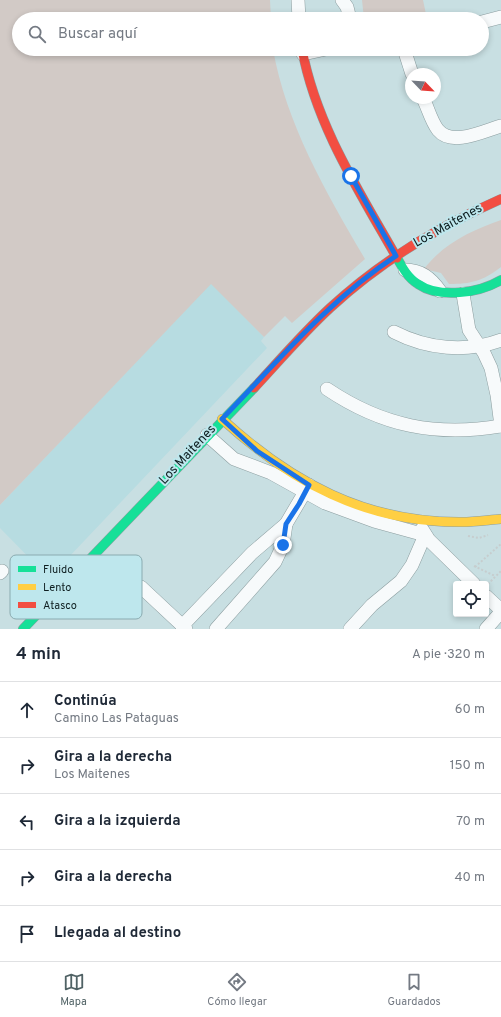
<!DOCTYPE html>
<html lang="es">
<head>
<meta charset="utf-8">
<style>
  :root { --surface:#fff; --page:#f6f6f7; --text:#1f2937; --muted:#747a83; --line:#e0e1e3; --accent:#506265 }
  body { margin:0; font-family:Overpass,sans-serif; background:var(--page); color:var(--text) }
  .controls { position:absolute; right:12px; bottom:12px; display:grid; overflow:hidden; border-radius:4px; box-shadow:0 2px 6px #0003 }
  .controls button { width:36px; height:36px; display:grid; place-items:center; padding:0; border:0; border-bottom:1px solid var(--line); background:var(--surface); color:var(--text); font:20px sans-serif }
  .compass { position:absolute; left:405px; top:68px; width:36px; height:36px; border-radius:50%; background:var(--surface); box-shadow:0 2px 6px #0003; rotate:115deg }
  .stop { position:absolute; width:12px; height:12px; margin:-9px; border:3px solid #1a73e8; border-radius:50%; background:#fff }
  .stop.end { background:#1a73e8; border-color:#fff; box-shadow:0 1px 4px #0008 }
  .list { margin:0; padding:0; list-style:none }
  h2 { display:flex; justify-content:space-between; align-items:center; height:52px; margin:0; padding:0 16px; font-size:17px }
  h2 small { font-size:13px; font-weight:400; color:var(--muted) }
  .list li { display:grid; grid-template-columns:26px 1fr auto; gap:12px; align-items:center; box-sizing:border-box; height:56px; padding:0 16px; border-top:1px solid var(--line) }
  .list b { display:block; font-size:15px; white-space:nowrap }
  .list p { margin:0; font-size:13px; white-space:nowrap; color:var(--muted) }
  .list em { font-size:13px; font-style:normal; color:var(--muted) }
  .icon { flex:none; width:22px; height:22px; fill:none; stroke:currentColor; stroke-width:2; stroke-linecap:round; stroke-linejoin:round }
  .map { position:relative; flex:none; width:501px; height:629px; overflow:hidden }
  .search { position:absolute; background:var(--surface); box-shadow:0 2px 6px #0003; left:12px; right:12px; top:12px; height:44px; display:flex; align-items:center; gap:10px; box-sizing:border-box; padding:0 14px; border-radius:22px; color:var(--muted); font-size:15px }
  .sheet { height:332px; background:var(--surface) }
  nav { display:flex; justify-content:space-around; align-items:center; box-sizing:border-box; height:56px; border-top:1px solid var(--line); background:var(--surface); font-size:11px; color:var(--muted) }
  nav a { display:grid; justify-items:center; gap:2px }
  nav .on { color:var(--accent) }
  .map>svg:first-child { display:block }
  .built { fill:#b7dce1 }
  .green { fill:#d2cac6 }
  .lines { fill:none; stroke-linecap:round; stroke-linejoin:round }
  .street-casing { stroke:#8c9ea0; stroke-width:14 }
  .fast-casing { stroke:#8c9ea0; stroke-width:10 }
  .slow-casing { stroke:#8c9ea0; stroke-width:10 }
  .jam-casing { stroke:#8c9ea0; stroke-width:10 }
  .path { stroke:#c6cdce; stroke-width:2; stroke-dasharray:2 2; stroke-linecap:butt }
  .street { stroke:#f7fafb; stroke-width:13 }
  .fast { stroke:#16e098; stroke-width:9 }
  .slow { stroke:#ffcf43; stroke-width:9 }
  .jam { stroke:#f24e42; stroke-width:9 }
  .route { stroke:#1a73e8; stroke-width:5 }
  .labels { text-anchor:middle; dominant-baseline:central; stroke-width:4; stroke-linejoin:round; paint-order:stroke }
  .street-label { font-size:13px; fill:#0f1f21; stroke:#bee7ed }
  .key { fill:#bee7ed; stroke:#8aabb0; stroke-width:1 }
  .key-label { font-size:11px; fill:#0f1f21 }
</style>
</head>
<body>
<div class="map">
<svg width="501" height="629" viewBox="0 0 501 629">
  <rect width="100%" height="100%" fill="#c8dfe2"/>
  <!-- built -->
  <path class="built" d="M211 283 264 337 261 341 267 348 49 578 0 528V505Z"/>
  <!-- green -->
  <g class="green">
    <path d="M0 0H270L271 19H19V49H273C286 124 327 194 365 259L292 323 285 316 264 337 211 284 0 505Z"/>
    <path d="M362 0H423L427 19H364Z"/>
    <path d="M501 220V267C483 281 471 284 449 284L441 273 424 269C443 244 472 230 501 220Z"/>
  </g>
  <g class="lines">
    <defs>
      <g id="street">
        <path d="M298 0 299 19"/>
        <path d="M342 0 347 7 350 19"/>
        <path d="M482 22 501 17"/>
        <path d="M404 49 412 74"/>
        <path d="M303 54 326 49"/>
        <path d="M423 98C428 108 431 121 438 130 452 147 484 131 501 126"/>
        <path d="M405 270C421 270 431 278 440 291"/>
        <path d="M463 294 469 330 484 353 491 368 497 395 501 426"/>
        <path d="M394 332C427 349 466 353 501 340"/>
        <path d="M327 389C382 426 436 437 501 426"/>
        <path d="M207 435 234 459 271 473 325 503 374 521 425 535"/>
        <path d="M422 529 429 540 474 584"/>
        <path d="M0 573 2 571"/>
        <path d="M141 587 186 629"/>
        <path d="M486 596 501 610"/>
        <path d="M182 626 252 553 286 524 309 485"/>
        <path d="M216 629 275 562 283 545 286 524"/>
        <path d="M350 629 372 605 401 581 412 565 425 535"/>
        <path d="M486 629 501 612"/>
      </g>
      <g id="fast">
        <path d="M397 258C402 267 408 278 418 284 440 299 479 293 501 280"/>
        <path d="M23 629 254 388"/>
      </g>
      <path id="slow" d="M222 419C291 482 365 523 462 522 475 522 488 520 501 519"/>
      <g id="jam">
        <path d="M302 49C316 125 359 191 397 258"/>
        <path d="M254 388C279 361 303 333 330 308 380 262 439 226 501 199"/>
      </g>
    </defs>
    <!-- street casing -->
    <use href="#street" class="street-casing"/>
    <!-- fast casing -->
    <use href="#fast" class="fast-casing"/>
    <!-- slow casing -->
    <use href="#slow" class="slow-casing"/>
    <!-- jam casing -->
    <use href="#jam" class="jam-casing"/>
    <!-- path -->
    <g class="path">
      <path d="M468 536 479 538 488 535"/>
      <path d="M474 566 495 576"/>
      <path d="M475 567 501 544"/>
      <path d="M488 584 501 571"/>
    </g>
    <!-- street -->
    <use href="#street" class="street"/>
    <!-- fast -->
    <use href="#fast" class="fast"/>
    <!-- slow -->
    <use href="#slow" class="slow"/>
    <!-- jam -->
    <use href="#jam" class="jam"/>
  </g>
  <g class="lines">
    <!-- route -->
    <path class="route" d="M283 545 286 524 299 504 309 485 257 451 222 419C277 362 330 299 396 256L351 176"/>
  </g>
  <g class="labels">
    <!-- street labels -->
    <g class="street-label">
      <text transform="translate(448 226) rotate(-29)">Los Maitenes</text>
      <text transform="translate(188 455) rotate(-47)">Los Maitenes</text>
    </g>
  </g>
  <!-- legend -->
  <rect x="10" y="555" width="132" height="64" rx="6" class="key"/>
  <rect x="18" y="566" width="18" height="6" fill="#16e098"/>
  <rect x="18" y="584" width="18" height="6" fill="#ffcf43"/>
  <rect x="18" y="602" width="18" height="6" fill="#f24e42"/>
  <g class="key-label">
    <text x="43" y="573">Fluido</text>
    <text x="43" y="591">Lento</text>
    <text x="43" y="609">Atasco</text>
  </g>
</svg>
<div class="controls">
<button><svg class="icon" aria-label="locate" viewBox="0 0 24 24"><circle cx="12" cy="12" r="6"/><path d="M12 2v4M12 18v4M2 12h4M18 12h4"/></svg></button>
</div>
<svg class="compass" viewBox="-18 -18 36 36"><path d="M0-13l5 13h-10z" fill="#e53935"/><path d="M0 13l5-13h-10z" fill="#747a83"/></svg>
<div class="stop" style="left:351px;top:176px"></div>
<div class="stop end" style="left:283px;top:545px"></div>
<div class="search"><svg class="icon" aria-label="search" viewBox="0 0 24 24"><circle cx="10" cy="10" r="6"/><path d="M15 15l6 6"/></svg>Buscar aquí</div>
</div>
<section class="sheet">
<h2>4 min<small>A pie · 320 m</small></h2>
<ul class="list">
<li><svg class="icon" aria-label="ahead" viewBox="0 0 24 24"><path d="M12 20V5M6 11l6-6 6 6"/></svg><div><b>Continúa</b><p>Camino Las Pataguas</p></div><em>60 m</em></li>
<li><svg class="icon" aria-label="right" viewBox="0 0 24 24"><path d="M7 20v-9h11M14 6l5 5-5 5"/></svg><div><b>Gira a la derecha</b><p>Los Maitenes</p></div><em>150 m</em></li>
<li><svg class="icon" aria-label="left" viewBox="0 0 24 24"><path d="M17 20v-9H6M10 6l-5 5 5 5"/></svg><div><b>Gira a la izquierda</b></div><em>70 m</em></li>
<li><svg class="icon" aria-label="right" viewBox="0 0 24 24"><path d="M7 20v-9h11M14 6l5 5-5 5"/></svg><div><b>Gira a la derecha</b></div><em>40 m</em></li>
<li><svg class="icon" aria-label="arrive" viewBox="0 0 24 24"><path d="M6 21V4h12l-3 4 3 4H6"/></svg><div><b>Llegada al destino</b></div></li>
</ul>
</section>
<nav>
<a class="on"><svg class="icon" aria-label="map" viewBox="0 0 24 24"><path d="M3 6l6-2 6 2 6-2v14l-6 2-6-2-6 2zM9 4v14M15 6v14"/></svg>Mapa</a>
<a><svg class="icon" aria-label="directions" viewBox="0 0 24 24"><path d="M12 3l9 9-9 9-9-9zM9 14v-3h6M13 9l2 2-2 2"/></svg>Cómo llegar</a>
<a><svg class="icon" aria-label="saved" viewBox="0 0 24 24"><path d="M7 4h10v16l-5-4-5 4z"/></svg>Guardados</a>
</nav>
</body>
</html>
